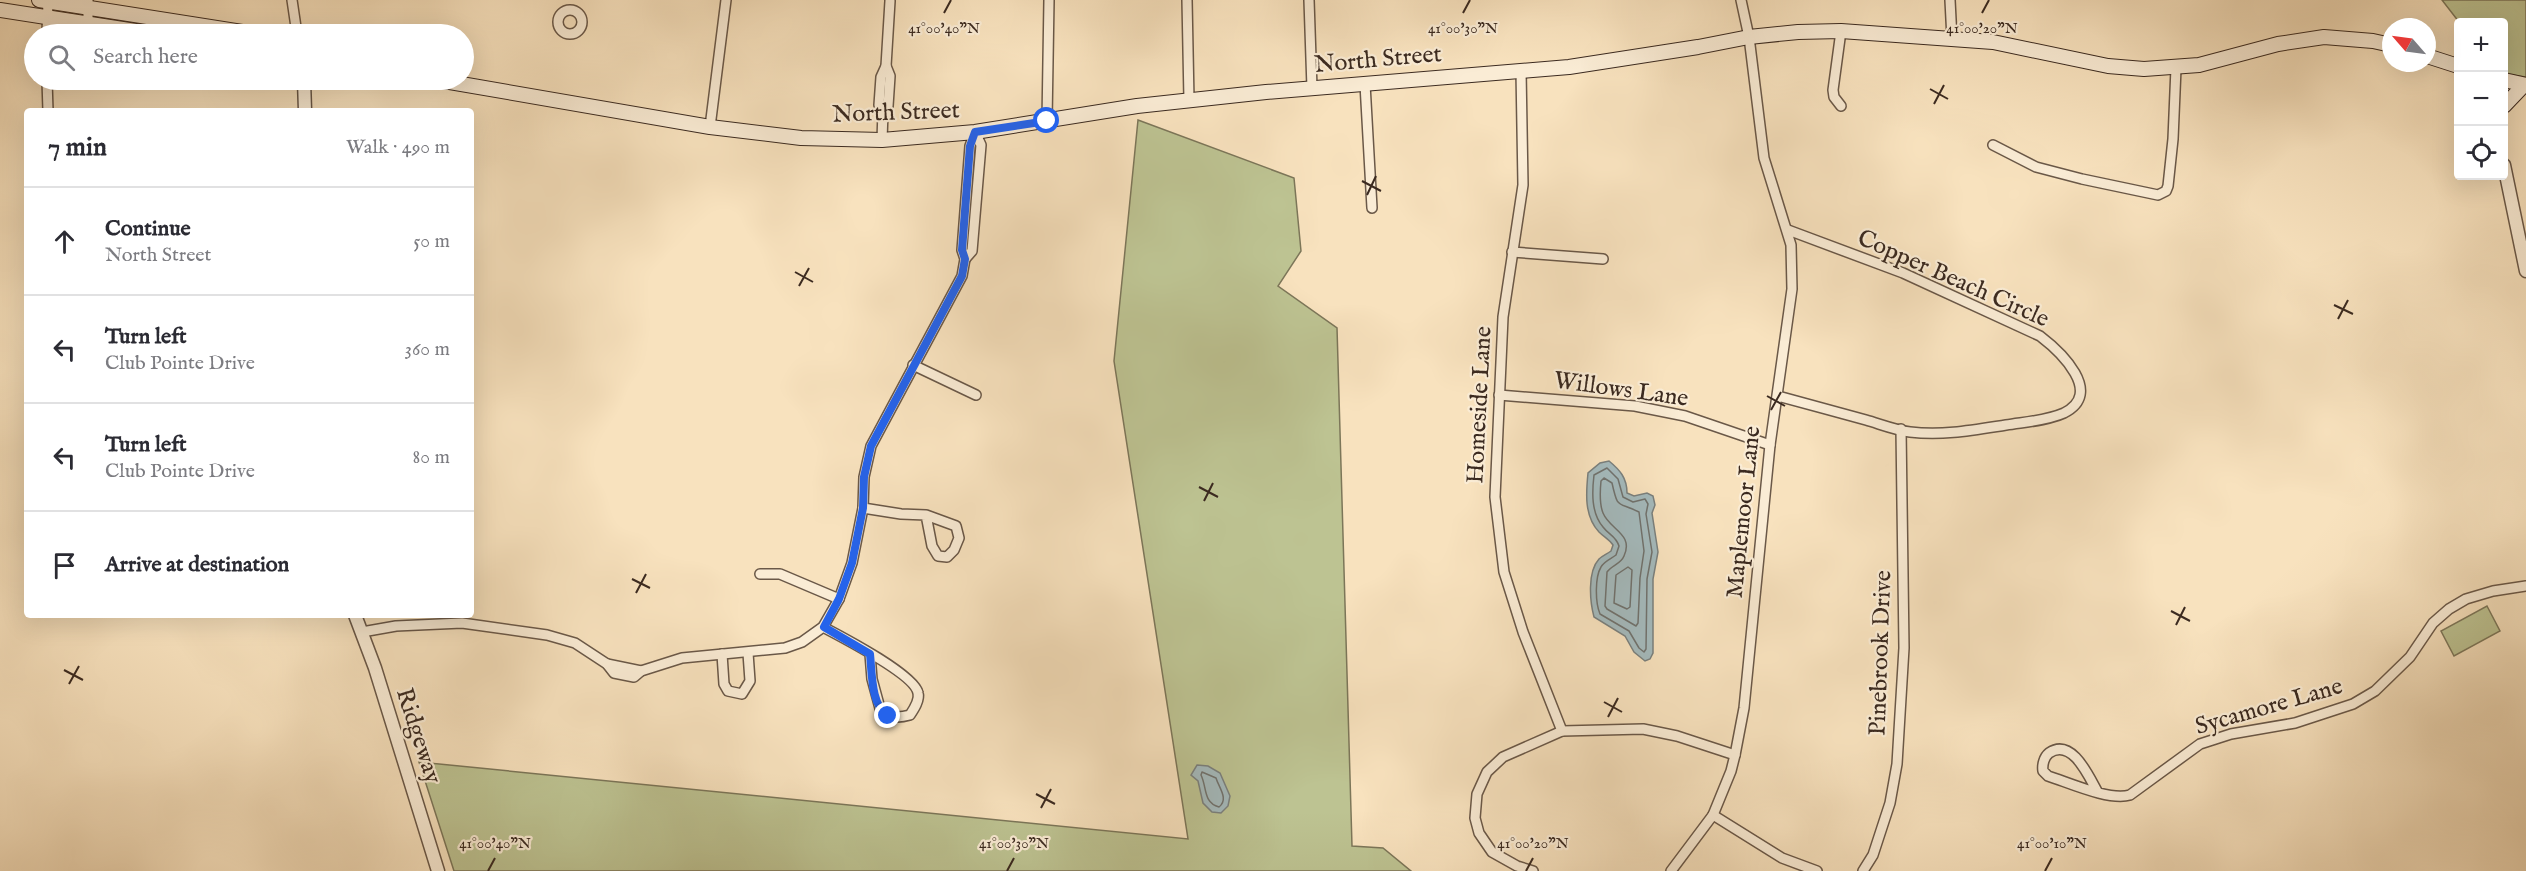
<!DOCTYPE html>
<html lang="en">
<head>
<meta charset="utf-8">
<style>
  :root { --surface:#fff; --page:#f7f7f7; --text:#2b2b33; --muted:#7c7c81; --line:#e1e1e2 }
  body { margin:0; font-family:"IM FELL English",serif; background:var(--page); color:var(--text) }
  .controls { position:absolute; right:18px; top:18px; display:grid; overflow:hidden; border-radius:6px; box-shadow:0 6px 24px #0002 }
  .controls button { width:54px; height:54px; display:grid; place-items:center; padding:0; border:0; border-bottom:2px solid var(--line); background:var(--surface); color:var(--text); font:30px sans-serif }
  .compass { position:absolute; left:2382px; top:18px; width:54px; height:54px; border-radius:50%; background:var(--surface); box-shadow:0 6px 24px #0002; rotate:298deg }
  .stop { position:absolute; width:18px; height:18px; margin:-14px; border:4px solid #2563eb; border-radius:50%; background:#fff }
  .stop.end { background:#2563eb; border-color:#fff; box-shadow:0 2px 6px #0008 }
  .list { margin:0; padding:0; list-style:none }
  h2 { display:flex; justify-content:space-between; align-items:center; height:78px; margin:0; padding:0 24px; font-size:26px }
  h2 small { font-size:20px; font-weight:400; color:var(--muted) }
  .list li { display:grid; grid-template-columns:39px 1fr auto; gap:18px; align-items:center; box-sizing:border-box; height:108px; padding:0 24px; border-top:2px solid var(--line) }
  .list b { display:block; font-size:22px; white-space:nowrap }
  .list p { margin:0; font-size:20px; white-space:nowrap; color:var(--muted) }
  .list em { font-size:20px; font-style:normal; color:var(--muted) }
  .icon { flex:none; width:33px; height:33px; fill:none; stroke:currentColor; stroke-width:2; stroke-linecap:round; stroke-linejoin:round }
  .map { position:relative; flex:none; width:2526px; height:871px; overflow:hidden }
  .search { position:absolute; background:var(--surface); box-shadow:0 6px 24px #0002; left:24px; top:24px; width:450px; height:66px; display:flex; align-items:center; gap:15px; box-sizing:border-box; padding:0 21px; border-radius:33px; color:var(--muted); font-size:22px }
  .panel { position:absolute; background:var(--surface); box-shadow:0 6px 24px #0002; left:24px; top:108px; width:450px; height:510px; border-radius:6px }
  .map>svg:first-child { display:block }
  .green { fill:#bdc392; stroke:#7c7659; stroke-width:1.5 }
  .water { fill:#a4babd; stroke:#7a807e; stroke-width:1.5 }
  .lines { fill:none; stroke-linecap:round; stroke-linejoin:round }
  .shore { stroke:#70726e; stroke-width:1.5 }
  .minor-casing { stroke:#6a5848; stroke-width:12 }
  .tertiary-casing { stroke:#6a5848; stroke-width:15 }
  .secondary-casing { stroke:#3b2a20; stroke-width:16 }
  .minor { stroke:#faecd5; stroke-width:9 }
  .tertiary { stroke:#faecd5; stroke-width:12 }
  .secondary { stroke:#faecd5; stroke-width:14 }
  .route { stroke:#2563eb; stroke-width:8 }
  .ticks { fill:none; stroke:#3b2a20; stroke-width:2 }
  .labels { text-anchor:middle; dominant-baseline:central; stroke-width:4.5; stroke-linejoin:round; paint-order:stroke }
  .street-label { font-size:24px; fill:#3b2a20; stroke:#faecd5 }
  .ticks-label { font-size:15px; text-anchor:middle; fill:#3b2a20; stroke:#faecd5; stroke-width:4.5; stroke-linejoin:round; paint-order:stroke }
</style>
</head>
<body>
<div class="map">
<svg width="2526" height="871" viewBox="0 0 2526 871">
  <rect width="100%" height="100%" fill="#f8e2be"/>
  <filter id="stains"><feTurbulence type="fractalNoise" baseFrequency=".00333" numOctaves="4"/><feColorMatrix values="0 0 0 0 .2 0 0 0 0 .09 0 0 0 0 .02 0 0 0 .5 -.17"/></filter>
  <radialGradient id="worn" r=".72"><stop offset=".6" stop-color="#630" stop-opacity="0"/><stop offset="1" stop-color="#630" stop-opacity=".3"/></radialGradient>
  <!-- green -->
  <g class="green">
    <path d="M2442 0H2526V77L2504 74V22H2459Z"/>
    <path d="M1138 120 1294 178 1301 251 1278 286 1337 328 1352 846 1383 848 1411 871H454L419 762 1188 839 1114 361Z"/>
    <path d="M2487 606 2500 631 2454 656 2441 631Z"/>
  </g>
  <!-- water -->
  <g class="water">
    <path d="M1609 461C1620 470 1627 478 1627 493L1634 496 1647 493 1653 496 1655 505 1652 513 1658 552 1653 579V653L1650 659 1645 661 1634 652 1625 636 1594 617C1590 602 1587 572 1599 559 1602 556 1607 554 1611 551L1613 545C1609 539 1604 537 1599 532 1584 516 1586 493 1588 473L1600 463Z"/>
    <path d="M1197 765 1208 766 1220 773 1230 796 1228 806 1221 813 1212 812 1203 803 1198 781 1191 775Z"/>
  </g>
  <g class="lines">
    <!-- shore -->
    <g class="shore">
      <path d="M1607 468 1618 479 1623 497 1633 502 1645 499 1648 504 1646 514 1652 552 1647 579 1646 649 1644 652 1639 648 1629 631 1600 614C1595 602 1595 577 1601 567 1604 561 1611 559 1616 555L1619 546C1616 536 1609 535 1603 527 1591 513 1592 492 1594 475Z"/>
      <path d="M1604 478 1612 483C1618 510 1617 501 1639 512L1644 551 1640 578 1638 623 1636 626 1607 609 1605 606 1607 572C1612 565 1621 564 1624 556 1634 534 1610 530 1603 513 1599 503 1600 491 1601 481Z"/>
      <path d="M1628 567 1632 570 1630 607 1627 609 1614 603 1616 575Z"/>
      <path d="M1202 772 1216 778C1219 788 1229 799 1219 807 1203 803 1207 787 1201 775Z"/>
    </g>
    <defs>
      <g id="minor">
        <path d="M292 0 297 34"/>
        <path d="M1187 0 1189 100"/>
        <path d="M1309 0 1312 88"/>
        <path d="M1950 0 1952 39"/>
        <circle cx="570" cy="22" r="12"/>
        <path d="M88 25V0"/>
        <path d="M47 34 48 1"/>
        <path d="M1521 71 1523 185 1503 317 1495 497 1504 572 1523 632 1562 731"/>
        <path d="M47 80 48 111"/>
        <path d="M1365 84 1372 208"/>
        <path d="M1841 106 1834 97 1833 90 1841 31"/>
        <path d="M883 111 888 106 890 76 886 66"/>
        <path d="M1047 121 1049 0"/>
        <path d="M710 127 726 0"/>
        <path d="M882 140 883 111 879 105 881 77 886 66 890 1"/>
        <path d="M1993 145 2036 167 2082 179 2158 195 2166 191 2168 186 2173 139 2176 68"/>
        <path d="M1512 252 1603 259"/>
        <path d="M965 259 972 251 981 145 975 132"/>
        <path d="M913 365 976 395"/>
        <path d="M1499 395 1635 406 1685 416 1770 445"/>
        <path d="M1778 396C1807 404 1837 412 1866 420 1880 424 1895 430 1910 432 1943 436 1974 430 2006 425 2024 422 2046 421 2064 413 2104 393 2061 352 2040 336L1903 273 1788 230"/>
        <path d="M863 508 901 514 926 515 956 526 959 538 954 550 947 557 938 556 932 546 926 515"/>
        <path d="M760 574H780L839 599"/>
        <path d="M823 627C842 637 915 675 918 693 920 700 914 709 910 715 899 718 891 718 881 712L872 679 870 654"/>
        <path d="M362 632 396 626 462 623 547 635 575 643 607 664 614 673 634 677 641 671 682 658 785 648 802 642 823 627 839 599 852 563 863 508 864 477 871 446 962 276 965 259 962 250 970 146 975 132"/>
        <path d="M722 654 724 684 728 691 742 694 750 681 748 653"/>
        <path d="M607 664 641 671"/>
        <path d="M2097 791C2089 777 2072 737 2049 753 2044 757 2042 765 2043 771L2048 776C2070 783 2109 801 2130 795L2200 744 2231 734 2295 723 2353 704 2375 691 2410 657 2433 623 2449 609 2466 599 2493 591 2526 586"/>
        <path d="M1713 815 1782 858 1817 871"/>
        <path d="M1533 871 1517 866 1492 852 1479 833 1475 818 1477 794 1487 772 1503 757 1562 731 1643 729 1677 736 1735 755"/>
        <path d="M1671 871 1713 815 1731 771 1735 755 1744 708 1770 445 1792 289 1791 245 1764 158 1749 37 1741 0"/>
        <path d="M1863 871 1873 855 1890 803 1897 764 1904 648 1901 429"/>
      </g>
      <g id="tertiary">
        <path d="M304 80 305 111"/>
        <path d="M2504 165 2526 271"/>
        <path d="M355 615 375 668 438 871"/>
      </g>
      <g id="secondary">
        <path d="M39 0 256 34"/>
        <path d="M0 10 155 34"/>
        <path d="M2427 56 2458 66"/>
        <path d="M438 80 710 127 801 138 882 140 975 132 1137 106 1266 92 1569 67 1698 47 1749 37 1798 32 1841 31 1993 42 2108 66 2144 69 2199 65 2278 44 2324 37 2373 41 2391 45"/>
        <path d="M2504 80 2526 85"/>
        <path d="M2504 106 2524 85"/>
      </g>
    </defs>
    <!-- minor casing -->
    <use href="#minor" class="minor-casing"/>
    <!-- tertiary casing -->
    <use href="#tertiary" class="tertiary-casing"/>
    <!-- secondary casing -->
    <use href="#secondary" class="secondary-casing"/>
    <!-- minor -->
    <use href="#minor" class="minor"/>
    <!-- tertiary -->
    <use href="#tertiary" class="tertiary"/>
    <!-- secondary -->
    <use href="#secondary" class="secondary"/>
  </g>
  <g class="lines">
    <!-- route -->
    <path class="route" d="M888 716C871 706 872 673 870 654L824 627 839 599 852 563 863 508 864 477 871 446 962 276 965 259 962 250 970 146 975 132 1047 121"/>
  </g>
  <!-- ticks -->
  <path class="ticks" d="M944 13 951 0M1463 13 1470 0M1982 13 1989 0M1930 89 1948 99M1934 104 1944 85M1362 181 1381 191M1367 195 1376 176M795 272 813 282M799 286 809 268M2334 305 2353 314M2338 319 2348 300M1767 396 1785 406M1771 410 1781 392M1199 487 1218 497M1204 501 1213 483M632 579 650 588M636 593 646 574M2171 611 2190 621M2176 625 2185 607M64 670 83 680M69 684 79 666M1604 702 1622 712M1608 717 1618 698M1036 794 1055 804M1041 808 1051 789M488 871 495 858M1007 871 1014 858M1526 871 1533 858M2045 871 2052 858"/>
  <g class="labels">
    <!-- street labels -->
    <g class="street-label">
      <text transform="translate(1378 60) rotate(-5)">North Street</text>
      <text transform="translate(896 113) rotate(-2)">North Street</text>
      <text transform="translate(1953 279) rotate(24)">Copper Beach Circle</text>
      <text transform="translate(1621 390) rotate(8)">Willows Lane</text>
      <text transform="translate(1480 405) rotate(-87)">Homeside Lane</text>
      <text transform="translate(1744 512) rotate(-84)">Maplemoor Lane</text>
      <text transform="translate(1881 653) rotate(-88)">Pinebrook Drive</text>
      <text transform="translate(2269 707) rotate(-16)">Sycamore Lane</text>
      <text transform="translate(418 736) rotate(72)">Ridgeway</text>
    </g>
  </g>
  <g class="ticks-label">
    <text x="944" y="33">41°00'40"N</text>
    <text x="1463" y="33">41°00'30"N</text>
    <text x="1982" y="33">41°00'20"N</text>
    <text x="495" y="848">41°00'40"N</text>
    <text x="1014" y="848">41°00'30"N</text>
    <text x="1533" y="848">41°00'20"N</text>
    <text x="2052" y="848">41°00'10"N</text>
  </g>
  <rect width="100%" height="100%" filter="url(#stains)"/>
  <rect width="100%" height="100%" fill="url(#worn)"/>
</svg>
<div class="controls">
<button>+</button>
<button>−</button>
<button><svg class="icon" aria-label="locate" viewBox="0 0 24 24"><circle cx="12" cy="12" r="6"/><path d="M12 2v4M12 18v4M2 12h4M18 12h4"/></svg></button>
</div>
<svg class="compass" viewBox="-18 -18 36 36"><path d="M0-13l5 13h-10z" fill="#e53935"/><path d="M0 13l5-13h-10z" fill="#7c7c81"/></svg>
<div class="stop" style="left:1047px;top:121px"></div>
<div class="stop end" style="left:888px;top:716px"></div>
<div class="search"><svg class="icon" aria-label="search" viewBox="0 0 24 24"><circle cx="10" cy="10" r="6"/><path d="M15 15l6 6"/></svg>Search here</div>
<section class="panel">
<h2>7 min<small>Walk · 490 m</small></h2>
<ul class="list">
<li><svg class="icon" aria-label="ahead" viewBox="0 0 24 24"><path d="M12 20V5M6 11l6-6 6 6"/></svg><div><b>Continue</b><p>North Street</p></div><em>50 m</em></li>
<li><svg class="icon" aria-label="left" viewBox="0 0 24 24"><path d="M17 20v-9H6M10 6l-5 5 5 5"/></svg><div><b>Turn left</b><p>Club Pointe Drive</p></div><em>360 m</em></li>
<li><svg class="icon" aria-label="left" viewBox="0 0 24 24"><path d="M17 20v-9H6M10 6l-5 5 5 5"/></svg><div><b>Turn left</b><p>Club Pointe Drive</p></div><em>80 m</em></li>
<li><svg class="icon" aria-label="arrive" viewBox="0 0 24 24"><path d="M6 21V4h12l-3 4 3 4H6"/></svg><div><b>Arrive at destination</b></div></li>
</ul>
</section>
</div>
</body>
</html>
